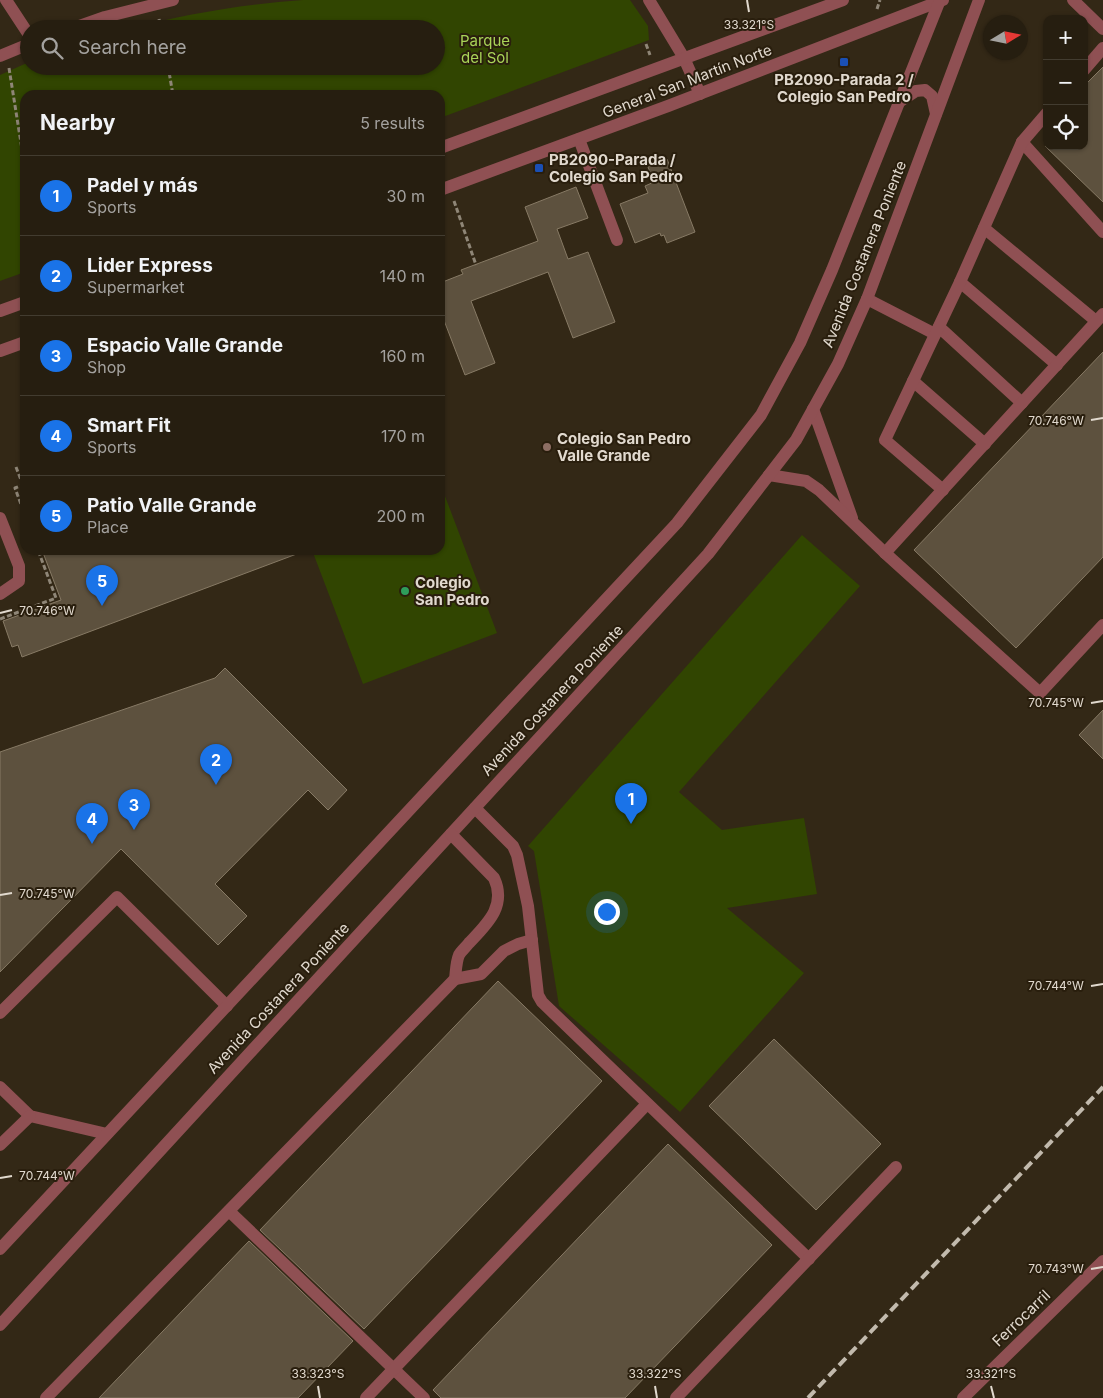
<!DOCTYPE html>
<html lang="en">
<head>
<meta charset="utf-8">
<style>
  :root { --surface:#261e10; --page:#322b1e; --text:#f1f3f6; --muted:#a4a29f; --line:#423c30; --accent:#1a73e8 }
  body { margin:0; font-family:Inter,sans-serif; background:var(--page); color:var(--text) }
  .controls { position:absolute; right:15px; top:15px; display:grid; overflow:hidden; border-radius:10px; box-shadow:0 1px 4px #0004 }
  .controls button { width:45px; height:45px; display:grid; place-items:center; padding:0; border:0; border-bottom:1px solid var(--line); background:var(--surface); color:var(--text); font:25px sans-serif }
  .compass { position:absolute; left:983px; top:15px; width:45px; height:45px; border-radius:50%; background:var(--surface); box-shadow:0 1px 4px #0004; rotate:80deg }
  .you { position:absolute; left:606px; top:911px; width:18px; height:18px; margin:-12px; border:4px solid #fff; border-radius:50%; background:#1a73e8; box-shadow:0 0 0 8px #1a73e833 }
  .badge { display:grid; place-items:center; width:32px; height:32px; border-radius:50%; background:var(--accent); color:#fff; font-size:16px; font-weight:700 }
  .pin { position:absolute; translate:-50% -41px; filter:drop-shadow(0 1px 2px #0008) }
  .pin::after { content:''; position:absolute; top:26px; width:18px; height:15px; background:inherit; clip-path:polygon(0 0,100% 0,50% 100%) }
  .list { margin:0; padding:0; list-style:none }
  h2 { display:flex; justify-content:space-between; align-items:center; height:65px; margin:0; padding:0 20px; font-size:21px }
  h2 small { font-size:16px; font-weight:400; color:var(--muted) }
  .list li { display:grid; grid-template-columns:32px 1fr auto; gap:15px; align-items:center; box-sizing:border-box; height:80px; padding:0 20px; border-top:1px solid var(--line) }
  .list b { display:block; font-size:19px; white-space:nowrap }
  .list p { margin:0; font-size:16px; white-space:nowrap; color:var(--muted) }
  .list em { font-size:16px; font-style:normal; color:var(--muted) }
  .icon { flex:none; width:28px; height:28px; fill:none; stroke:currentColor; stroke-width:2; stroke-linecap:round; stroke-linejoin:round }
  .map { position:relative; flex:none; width:1103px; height:1398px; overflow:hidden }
  .search { position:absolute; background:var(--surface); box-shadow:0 1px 4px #0004; left:20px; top:20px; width:425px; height:55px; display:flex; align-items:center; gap:12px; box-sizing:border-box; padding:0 18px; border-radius:28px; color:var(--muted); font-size:19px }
  .panel { position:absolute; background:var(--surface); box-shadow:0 1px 4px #0004; left:20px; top:90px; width:425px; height:465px; border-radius:15px }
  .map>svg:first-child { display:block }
  .green { fill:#314501 }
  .building { fill:#5d513e; stroke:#877a65 }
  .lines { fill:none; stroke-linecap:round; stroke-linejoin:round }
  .path { stroke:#8f8677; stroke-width:3; stroke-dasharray:5 2.5; stroke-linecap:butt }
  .minor { stroke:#8f5053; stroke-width:12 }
  .rail { stroke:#c2baad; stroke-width:4; stroke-dasharray:10 5; stroke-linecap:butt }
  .ticks { fill:none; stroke:#e1d9ce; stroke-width:2 }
  .transit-dot { fill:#1a4fb4; stroke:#291e0d; stroke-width:2 }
  .education-dot { fill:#8d6e63; stroke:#291e0d; stroke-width:2 }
  .leisure-dot { fill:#2e9e5b; stroke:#291e0d; stroke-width:2 }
  .labels { text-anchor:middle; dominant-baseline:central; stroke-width:4; stroke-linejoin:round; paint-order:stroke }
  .park-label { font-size:15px; fill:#a9d458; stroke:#291e0d }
  .poi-label { font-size:15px; font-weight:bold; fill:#e1d9ce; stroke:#291e0d; text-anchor:start }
  .street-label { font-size:15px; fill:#e1d9ce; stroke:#291e0d }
  .ticks-label { font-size:12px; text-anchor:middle; fill:#e1d9ce; stroke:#291e0d; stroke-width:4; stroke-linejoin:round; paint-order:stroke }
</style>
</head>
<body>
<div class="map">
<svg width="1103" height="1398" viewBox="0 0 1103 1398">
  <rect width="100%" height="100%" fill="#332816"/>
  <!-- green -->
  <g class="green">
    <path d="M303 0H630L648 26 649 40 440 118V95H25V272L0 281V75L29 62V66H436V29H128C186 14 244 4 303 0Z"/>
    <path d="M440 483 497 633 363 684 312 550H440Z"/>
    <path d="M802 535 860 586 679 792 722 830 804 818 817 894 727 908 804 973 680 1112 559 1006 534 851 528 846Z"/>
  </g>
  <!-- building -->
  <g class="building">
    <path d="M1103 67V202L1045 146H1084V86Z"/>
    <path d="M667 159 695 232 667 243 664 235 661 236 660 233 635 243 620 204 648 193 645 186 654 182 648 167Z"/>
    <path d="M576 187 588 218 557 229 568 259 588 252 615 322 573 338 548 272 471 301 495 363 465 375 440 310V283L463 274 461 270 538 241 525 207Z"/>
    <path d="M1103 352V557L1016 648 914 550Z"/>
    <path d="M42 550H302V552L22 657 18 645 12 647 3 621 61 600Z"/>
    <path d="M225 668 347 790 328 810 308 790 215 884 247 916 218 945 121 849 0 972V752L215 678Z"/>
    <path d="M1103 710V759L1079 735Z"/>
    <path d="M498 981 602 1081 364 1329 260 1230Z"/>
    <path d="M774 1039 881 1144 816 1210 709 1106Z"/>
    <path d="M668 1144 772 1245 625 1398H441L433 1390Z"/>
    <path d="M249 1241 353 1341 298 1398H99Z"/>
  </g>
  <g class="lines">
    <!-- path -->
    <g class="path">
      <path d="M877 9 880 0"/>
      <path d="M159 19 161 29"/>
      <path d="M646 44 650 55"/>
      <path d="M168 66 173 95"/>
      <path d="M9 68 25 168"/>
      <path d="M454 201 476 265"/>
      <path d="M16 467 23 485"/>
      <path d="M25 484 15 488 25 515"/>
      <path d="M0 619 56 598 38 550"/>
    </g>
    <!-- minor -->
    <g class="minor">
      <path d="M6 0 29 35"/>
      <path d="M649 0 684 58 700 94"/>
      <path d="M1073 0 1103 29"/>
      <path d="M71 29 105 17 173 0"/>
      <path d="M0 56 29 44"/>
      <path d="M1084 70 1103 48"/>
      <path d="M899 102 916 91 925 90 932 96 936 114"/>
      <path d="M579 139 617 240"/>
      <path d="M1022 142 1103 232"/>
      <path d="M440 148 843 0"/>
      <path d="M440 190 668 106 943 0"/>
      <path d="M984 228 1096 321"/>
      <path d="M960 282 1057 365"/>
      <path d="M867 299 935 334"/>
      <path d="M0 311 25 302"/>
      <path d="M939 327 1022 403"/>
      <path d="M0 351 25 342"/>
      <path d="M913 381 985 444"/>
      <path d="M813 409 852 518"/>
      <path d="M769 475 806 481 819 490 885 553 1040 693 1103 625"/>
      <path d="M943 490 885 440 960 282 1022 142 1047 113"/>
      <path d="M0 518 19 566V581L0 594"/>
      <path d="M885 553 1103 314"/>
      <path d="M475 808 513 846 517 855 528 906 538 995 542 1002 809 1259"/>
      <path d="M455 979 481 974 504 951 518 944 532 940"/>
      <path d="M0 1013 117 897 227 1006"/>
      <path d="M0 1087 30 1116 107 1134"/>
      <path d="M0 1145 30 1116"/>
      <path d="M229 1211 424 1398"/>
      <path d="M0 1249 677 523 761 415 800 343 832 270 940 0"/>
      <path d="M0 1325 708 554 796 440 838 364 867 299 979 0"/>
      <path d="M46 1398 455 979C456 971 456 962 459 955 461 951 466 947 469 943 487 924 507 906 494 878L451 834"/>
      <path d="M366 1398 647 1104"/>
      <path d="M676 1398 896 1167"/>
      <path d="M963 1398 1103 1261"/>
    </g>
    <!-- rail -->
    <path class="rail" d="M808 1398 1103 1087"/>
  </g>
  <!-- ticks -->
  <path class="ticks" d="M747 0 749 12M1091 420 1103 418M0 613 12 610M1091 703 1103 701M0 895 12 893M1091 986 1103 984M0 1178 12 1176M1091 1269 1103 1267M318 1386 320 1398M655 1386 657 1398M991 1386 994 1398"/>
  <!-- markers -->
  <g class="transit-dot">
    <rect x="839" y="57" width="10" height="10" rx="2.5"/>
    <rect x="534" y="163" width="10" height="10" rx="2.5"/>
  </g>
  <circle class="education-dot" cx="547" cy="447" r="5"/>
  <circle class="leisure-dot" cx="405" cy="591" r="5"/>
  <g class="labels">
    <!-- park labels -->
    <g class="park-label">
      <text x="485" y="40">Parque<tspan x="485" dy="17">del Sol</tspan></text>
    </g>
    <!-- poi labels -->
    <g class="poi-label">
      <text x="844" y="79" text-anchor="middle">PB2090-Parada 2 /<tspan x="844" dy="17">Colegio San Pedro</tspan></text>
      <text x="549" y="159">PB2090-Parada /<tspan x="549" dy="17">Colegio San Pedro</tspan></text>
      <text x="557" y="438">Colegio San Pedro<tspan x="557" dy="17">Valle Grande</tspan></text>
      <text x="415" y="582">Colegio<tspan x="415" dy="17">San Pedro</tspan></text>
    </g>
    <!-- street labels -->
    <g class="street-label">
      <text transform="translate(687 81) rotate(-21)">General San Martín Norte</text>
      <text transform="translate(864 254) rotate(-68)">Avenida Costanera Poniente</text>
      <text transform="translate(552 700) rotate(-47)">Avenida Costanera Poniente</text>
      <text transform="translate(278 998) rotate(-47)">Avenida Costanera Poniente</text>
      <text transform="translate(1021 1318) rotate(-44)">Ferrocarril</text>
    </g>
  </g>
  <g class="ticks-label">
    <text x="749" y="29">33.321°S</text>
    <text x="1056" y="425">70.746°W</text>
    <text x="47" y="615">70.746°W</text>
    <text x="1056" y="707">70.745°W</text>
    <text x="47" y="898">70.745°W</text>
    <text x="1056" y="990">70.744°W</text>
    <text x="47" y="1180">70.744°W</text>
    <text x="1056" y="1273">70.743°W</text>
    <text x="318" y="1378">33.323°S</text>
    <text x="655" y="1378">33.322°S</text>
    <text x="991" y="1378">33.321°S</text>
  </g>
</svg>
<div class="controls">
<button>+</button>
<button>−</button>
<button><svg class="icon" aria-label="locate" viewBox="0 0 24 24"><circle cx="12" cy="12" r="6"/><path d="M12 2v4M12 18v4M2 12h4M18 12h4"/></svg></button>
</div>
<svg class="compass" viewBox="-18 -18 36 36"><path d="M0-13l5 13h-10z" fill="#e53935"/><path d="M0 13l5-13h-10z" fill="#a4a29f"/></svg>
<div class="you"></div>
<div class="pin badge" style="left:631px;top:824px">1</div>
<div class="pin badge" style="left:216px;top:785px">2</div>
<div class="pin badge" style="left:134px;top:830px">3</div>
<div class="pin badge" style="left:92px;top:844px">4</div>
<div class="pin badge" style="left:102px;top:606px">5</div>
<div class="search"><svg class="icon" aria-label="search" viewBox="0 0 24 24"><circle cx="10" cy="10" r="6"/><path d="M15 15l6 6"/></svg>Search here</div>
<section class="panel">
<h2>Nearby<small>5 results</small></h2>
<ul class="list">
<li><span class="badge">1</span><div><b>Padel y más</b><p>Sports</p></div><em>30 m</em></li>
<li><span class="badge">2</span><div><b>Lider Express</b><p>Supermarket</p></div><em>140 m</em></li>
<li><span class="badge">3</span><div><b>Espacio Valle Grande</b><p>Shop</p></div><em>160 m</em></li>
<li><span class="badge">4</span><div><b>Smart Fit</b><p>Sports</p></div><em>170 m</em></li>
<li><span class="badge">5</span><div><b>Patio Valle Grande</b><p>Place</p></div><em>200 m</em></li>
</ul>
</section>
</div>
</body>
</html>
